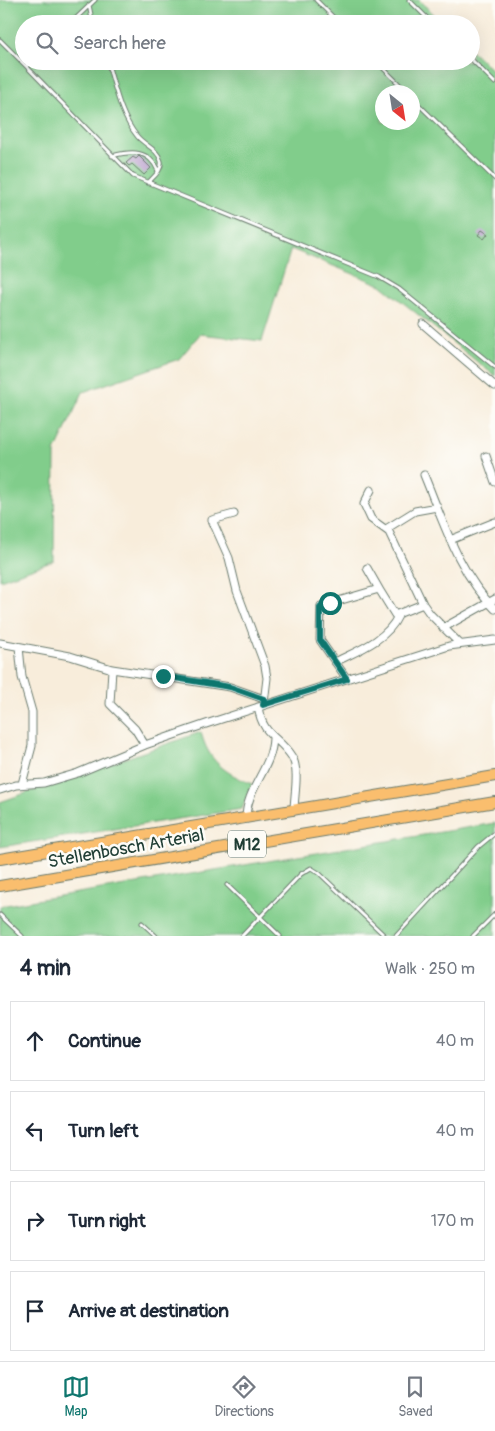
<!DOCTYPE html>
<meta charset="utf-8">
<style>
body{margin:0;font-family:Pangolin,sans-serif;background:#f2f2f3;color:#1f2937}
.compass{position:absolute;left:375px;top:85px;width:45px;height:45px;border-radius:50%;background:#fff;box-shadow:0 5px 20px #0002;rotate:150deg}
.stop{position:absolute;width:15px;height:15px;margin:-11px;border:4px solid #0f766e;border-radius:50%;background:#fff}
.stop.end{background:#0f766e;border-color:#fff;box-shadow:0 1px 5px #0008}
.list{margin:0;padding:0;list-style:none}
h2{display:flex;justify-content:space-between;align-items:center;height:65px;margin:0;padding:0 20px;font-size:21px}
h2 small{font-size:16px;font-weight:400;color:#747a83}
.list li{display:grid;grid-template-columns:32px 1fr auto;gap:15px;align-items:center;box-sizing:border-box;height:80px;margin:0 10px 10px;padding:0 10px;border:1px solid #e0e1e3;border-radius:0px}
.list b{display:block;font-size:19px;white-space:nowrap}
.list em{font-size:16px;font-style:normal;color:#747a83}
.icon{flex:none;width:28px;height:28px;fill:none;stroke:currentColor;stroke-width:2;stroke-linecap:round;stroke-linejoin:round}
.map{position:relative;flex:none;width:495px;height:936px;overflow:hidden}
.search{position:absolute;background:#fff;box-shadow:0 5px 20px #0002;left:15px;right:15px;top:15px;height:55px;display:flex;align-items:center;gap:12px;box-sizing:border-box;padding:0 18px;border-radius:28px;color:#747a83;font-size:19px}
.sheet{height:425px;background:#fff}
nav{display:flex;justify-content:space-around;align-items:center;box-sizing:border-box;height:70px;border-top:1px solid #e0e1e3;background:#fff;font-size:14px;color:#747a83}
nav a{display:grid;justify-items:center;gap:2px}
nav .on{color:#0f766e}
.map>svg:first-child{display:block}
.green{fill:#81cd8b;stroke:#508560;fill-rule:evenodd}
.building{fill:#baa1cd}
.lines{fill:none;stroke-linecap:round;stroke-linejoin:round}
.lane-casing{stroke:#6b7b6e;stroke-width:5}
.street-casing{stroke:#6b7b6e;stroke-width:9}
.primary-casing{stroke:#6b7b6e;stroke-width:12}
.lane{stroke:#fff;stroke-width:3}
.street{stroke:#fff;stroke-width:7}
.primary{stroke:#fabe6e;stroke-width:10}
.route{stroke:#0f766e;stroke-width:6}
.labels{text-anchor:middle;stroke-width:5;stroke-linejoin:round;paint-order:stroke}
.shield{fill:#fdfcf7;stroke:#62766e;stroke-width:1}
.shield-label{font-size:16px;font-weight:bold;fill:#1f3d34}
.street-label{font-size:18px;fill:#1f3d34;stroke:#fdfcf7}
</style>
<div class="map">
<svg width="495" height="936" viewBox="0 0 495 936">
<rect width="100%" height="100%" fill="#fdfcf7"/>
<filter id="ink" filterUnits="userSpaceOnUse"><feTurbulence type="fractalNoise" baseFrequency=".02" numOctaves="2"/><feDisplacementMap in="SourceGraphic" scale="10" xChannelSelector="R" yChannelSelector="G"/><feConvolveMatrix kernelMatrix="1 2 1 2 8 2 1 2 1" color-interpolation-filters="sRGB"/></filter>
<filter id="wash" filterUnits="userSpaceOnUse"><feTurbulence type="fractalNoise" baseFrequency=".0096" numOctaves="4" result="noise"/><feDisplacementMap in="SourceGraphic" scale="20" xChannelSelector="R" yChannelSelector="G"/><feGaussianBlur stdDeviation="1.12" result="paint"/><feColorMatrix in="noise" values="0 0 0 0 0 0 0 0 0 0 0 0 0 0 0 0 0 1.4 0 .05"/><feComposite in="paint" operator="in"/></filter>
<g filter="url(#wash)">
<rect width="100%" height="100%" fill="#f8eddb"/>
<!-- green -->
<path class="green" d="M0,0H419L444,24H24V61H471V50L495,73V376L381,285L291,249L262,341L200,334L179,359L83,392L55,452L54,561L0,580ZM382,92H412V122H382Z
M201,732C208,761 225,773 252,784L242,809L0,847V802Z
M495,823V936H0V906Z"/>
<g id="blocks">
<!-- building -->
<path class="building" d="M139,156L151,168L144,175L132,164L129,166L126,163L133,157L136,159Z
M482,230L488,234L484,239L478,235Z"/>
</g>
</g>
<g filter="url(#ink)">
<use href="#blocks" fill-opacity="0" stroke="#6b7b6e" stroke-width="1"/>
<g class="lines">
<!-- lane casing -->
<g class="lane-casing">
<path id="lane" d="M316,0L340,24
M409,0L433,24
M89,5L93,24
M70,24L95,0
M0,40L26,66
M471,59L495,83
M31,61L26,66L133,176L379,277L399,289L495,367
M107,61C115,86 120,115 137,136C144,145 158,149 161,161C163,170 153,177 148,183
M376,61L407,92
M412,98L495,179
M112,156C131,151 149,149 158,171
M227,885L280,936
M0,915L22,936
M142,923L156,936
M242,936L301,874L311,868L319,873L385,936
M396,936L478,847L495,833
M473,936L495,914"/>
</g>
<!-- street casing -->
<g class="street-casing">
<path id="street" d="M423,324L495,386
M486,456L495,482
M424,475C443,521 459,574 495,609
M371,490L364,504L371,519L389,532L423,604L430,614L459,643
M234,514L212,520L229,558L237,591L265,666L267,678L264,703
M386,529L415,511L437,507
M450,540L495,522
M367,568L379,589
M443,628L495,599
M0,643L70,656L112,669L230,687L264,699
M19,647L22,677L32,712V746L22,784
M335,662C357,651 387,640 398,616
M112,669L110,704L135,729L145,745
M347,679L320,640L321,606L379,589L395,615L423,604
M258,707C263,737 279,736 292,757C300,771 294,795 294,811
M0,790L16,785L44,783L78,773L145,745L209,723L449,646L495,640
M246,819C246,788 272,769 273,738"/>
</g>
<!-- primary casing -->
<g class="primary-casing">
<path id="primary" d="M0,859L495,776
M0,886L495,802"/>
</g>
<!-- lane -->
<use href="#lane" class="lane"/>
<!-- street -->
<use href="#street" class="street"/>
<!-- primary -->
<use href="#primary" class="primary"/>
</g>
</g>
<g class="lines" filter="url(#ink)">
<!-- route -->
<path class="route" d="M163,676L230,687L264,699L263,705L347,679L320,640V608L323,604L330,603"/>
</g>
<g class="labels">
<!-- shield labels -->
<rect class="shield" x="228" y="830.5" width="38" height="27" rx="4"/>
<g class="shield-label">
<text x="247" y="850">M12</text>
</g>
<!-- street labels -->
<g class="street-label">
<text transform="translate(126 848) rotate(-10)" y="6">Stellenbosch Arterial</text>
</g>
</g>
</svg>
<svg class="compass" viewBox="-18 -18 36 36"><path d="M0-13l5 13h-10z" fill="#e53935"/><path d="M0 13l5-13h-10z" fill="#747a83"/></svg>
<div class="stop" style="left:330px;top:603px"></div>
<div class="stop end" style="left:163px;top:676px"></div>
<div class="search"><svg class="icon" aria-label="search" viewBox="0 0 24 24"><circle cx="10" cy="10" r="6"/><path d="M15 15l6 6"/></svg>Search here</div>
</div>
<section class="sheet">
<h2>4 min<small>Walk · 250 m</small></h2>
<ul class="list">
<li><svg class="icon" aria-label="ahead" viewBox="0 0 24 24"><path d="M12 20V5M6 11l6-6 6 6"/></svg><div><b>Continue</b></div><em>40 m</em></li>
<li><svg class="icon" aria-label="left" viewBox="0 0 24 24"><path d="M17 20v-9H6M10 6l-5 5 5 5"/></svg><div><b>Turn left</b></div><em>40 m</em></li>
<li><svg class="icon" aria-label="right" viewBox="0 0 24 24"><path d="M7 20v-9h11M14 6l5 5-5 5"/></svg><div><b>Turn right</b></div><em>170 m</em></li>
<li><svg class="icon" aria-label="arrive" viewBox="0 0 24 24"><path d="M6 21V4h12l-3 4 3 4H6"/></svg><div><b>Arrive at destination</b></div></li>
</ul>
</section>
<nav>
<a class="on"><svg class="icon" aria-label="map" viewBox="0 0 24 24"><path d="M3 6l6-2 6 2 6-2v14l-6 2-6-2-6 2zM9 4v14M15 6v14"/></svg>Map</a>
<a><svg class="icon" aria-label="directions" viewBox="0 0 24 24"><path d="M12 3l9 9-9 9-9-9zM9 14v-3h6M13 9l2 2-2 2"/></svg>Directions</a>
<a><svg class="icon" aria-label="saved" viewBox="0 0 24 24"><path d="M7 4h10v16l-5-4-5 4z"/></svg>Saved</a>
</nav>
